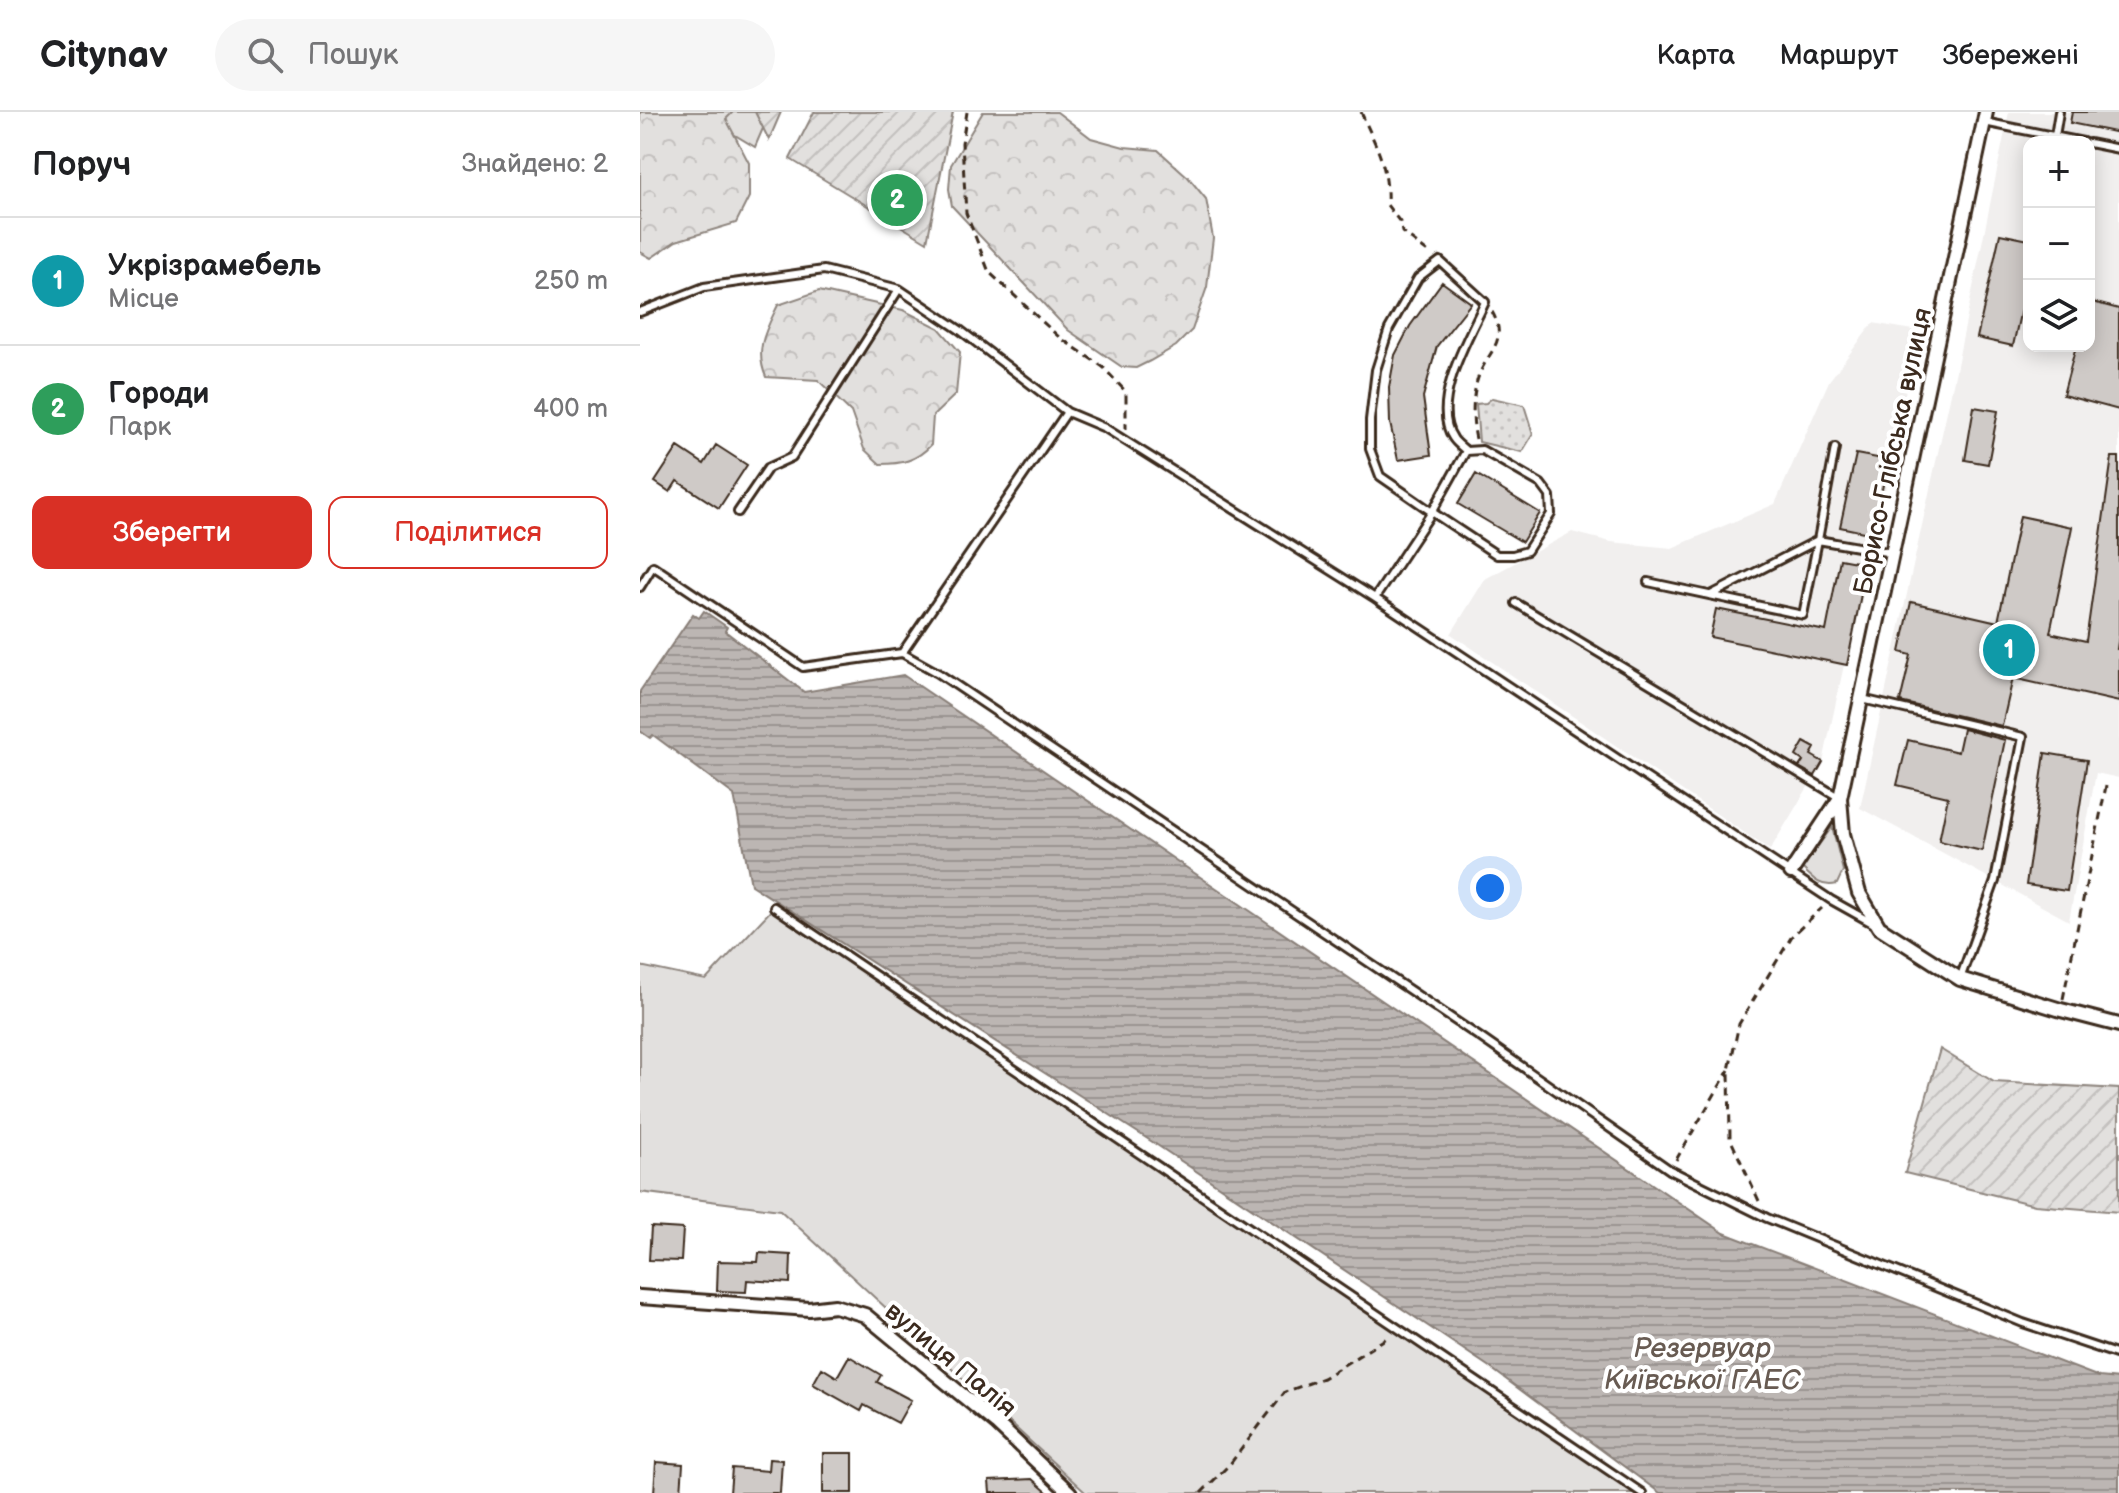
<!DOCTYPE html>
<html lang="uk">
<meta charset="utf-8">
<style>
body{margin:0;font-family:"Balsamiq Sans",sans-serif;background:#f6f6f6;color:#202124}
.controls{position:absolute;right:24px;top:24px;display:grid;overflow:hidden;border-radius:16px;box-shadow:0 4px 20px #0003}
.controls button{width:72px;height:72px;display:grid;place-items:center;padding:0;border:0;border-bottom:2px solid #e0e0e0;background:#fff;color:#202124;font:40px sans-serif}
.you{position:absolute;left:850px;top:776px;width:28px;height:28px;margin:-20px;border:6px solid #fff;border-radius:50%;background:#1a73e8;box-shadow:0 0 0 12px #1a73e833}
.badge{display:grid;place-items:center;width:52px;height:52px;border-radius:50%;background:#d93025;color:#fff;font-size:26px;font-weight:700}
.pin{position:absolute;translate:-50% -50%;border:4px solid #fff;box-shadow:0 2px 8px #0006}
.list{margin:0;padding:0;list-style:none}
h2{display:flex;justify-content:space-between;align-items:center;height:104px;margin:0;padding:0 32px;font-size:34px}
h2 small{font-size:26px;font-weight:400;color:#757577}
.list li{display:grid;grid-template-columns:52px 1fr auto;gap:24px;align-items:center;box-sizing:border-box;height:128px;padding:0 32px;border-top:2px solid #e0e0e0}
.list b{display:block;font-size:30px;white-space:nowrap}
.list p{margin:0;font-size:26px;white-space:nowrap;color:#757577}
.list em{font-size:26px;font-style:normal;color:#757577}
.actions{display:flex;gap:16px;padding:24px 32px}
.actions a{flex:1;padding:18px 0;border:2px solid #d93025;border-radius:16px;text-align:center;font-size:28px;color:#d93025}
.actions .main{background:#d93025;color:#fff}
.icon{flex:none;width:44px;height:44px;fill:none;stroke:currentColor;stroke-width:2;stroke-linecap:round;stroke-linejoin:round}
.map{position:relative;flex:none;width:1479px;height:1381px;overflow:hidden}
header{display:flex;align-items:center;gap:48px;box-sizing:border-box;height:112px;padding:0 40px;background:#fff;border-bottom:2px solid #e0e0e0}
header strong{font-size:38px}
nav{display:flex;gap:44px;margin-inline-start:auto;font-size:28px}
.search{width:560px;height:72px;background:#f6f6f6;display:flex;align-items:center;gap:20px;box-sizing:border-box;padding:0 28px;border-radius:44px;color:#757577;font-size:30px}
main{display:flex}
aside{flex:1;background:#fff}
.map>svg:first-child{display:block}
.built{fill:#f1efee;fill-rule:evenodd}
.grass{fill:#e2e0de;stroke:#8e857e;stroke-width:2}
.forest{fill:url(#forest-crowns);stroke:#8e857e;stroke-width:2}
.park{fill:url(#park-dots);stroke:#8e857e;stroke-width:2}
.garden{fill:url(#garden-furrows);stroke:#8e857e;stroke-width:2}
.water{fill:url(#water-rules);stroke:#887e77;stroke-width:2}
.building{fill:#cfcac7;stroke:#3b2a1e;stroke-width:2}
.lines{fill:none;stroke-linecap:round;stroke-linejoin:round}
.lane-casing{stroke:#3b2a1e;stroke-width:12}
.street-casing{stroke:#3b2a1e;stroke-width:18}
.path{stroke:#3b2a1e;stroke-width:3;stroke-dasharray:8 6;stroke-linecap:butt}
.lane{stroke:#fff;stroke-width:6}
.street{stroke:#fff;stroke-width:12}
.labels{text-anchor:middle;stroke-width:8;stroke-linejoin:round;paint-order:stroke}
.street-label{font-size:26px;fill:#3b2a1e;stroke:#fff}
.water-label{font-size:28px;font-style:italic;fill:#685b52;stroke:#fff}
</style>
<header>
<strong>Citynav</strong>
<div class="search"><svg class="icon" aria-label="search" viewBox="0 0 24 24"><circle cx="10" cy="10" r="6"/><path d="M15 15l6 6"/></svg>Пошук</div>
<nav><a>Карта</a><a>Маршрут</a><a>Збережені</a></nav>
</header>
<main>
<aside>
<h2>Поруч<small>Знайдено: 2</small></h2>
<ul class="list">
<li><span class="badge" style="background:#0f9aa8">1</span><div><b>Укрізрамебель</b><p>Місце</p></div><em>250 m</em></li>
<li><span class="badge" style="background:#2e9e5b">2</span><div><b>Городи</b><p>Парк</p></div><em>400 m</em></li>
</ul>
<div class="actions"><a class="main">Зберегти</a><a>Поділитися</a></div>
</aside>
<div class="map">
<svg width="1479" height="1381" viewBox="0 0 1479 1381">
<defs>
<pattern id="forest-crowns" width="20" height="18" patternUnits="userSpaceOnUse" patternTransform="scale(2)"><rect width="20" height="18" fill="#e2e0de"/><path d="M2 6a3 3 0 1 1 6 0M12 15a3 3 0 1 1 6 0" fill="none" stroke="#c3c0be"/></pattern>
<pattern id="park-dots" width="8" height="8" patternUnits="userSpaceOnUse" patternTransform="scale(2)"><rect width="8" height="8" fill="#e2e0de"/><path d="M2 2h.1M6 6h.1" fill="none" stroke="#c3c0be" stroke-width="1.8" stroke-linecap="round"/></pattern>
<pattern id="garden-furrows" width="10" height="10" patternUnits="userSpaceOnUse" patternTransform="scale(2)"><rect width="10" height="10" fill="#e2e0de"/><path d="M-1 1l2-2M0 10L10 0M9 11l2-2" fill="none" stroke="#c3c0be"/></pattern>
<pattern id="water-rules" width="6" height="5" patternUnits="userSpaceOnUse" patternTransform="scale(2)"><rect width="6" height="5" fill="#bcb6b3"/><path d="M0 2.5h6" fill="none" stroke="#9a9491"/></pattern>
</defs>
<rect width="100%" height="100%" fill="#fff"/>
<filter id="ink" filterUnits="userSpaceOnUse"><feTurbulence type="fractalNoise" baseFrequency=".0125" numOctaves="2"/><feDisplacementMap in="SourceGraphic" scale="16" xChannelSelector="R" yChannelSelector="G"/><feConvolveMatrix kernelMatrix="1 2 1 2 8 2 1 2 1" color-interpolation-filters="sRGB"/></filter>
<g filter="url(#ink)">
<!-- built -->
<path class="built" d="M1369,0H1479V666L1456,661L1429,809L1220,696L1315,263ZM1389,30H1449V234H1389Z
M1233,211L1278,219L1233,438L1207,553H1204L1183,650L1130,738L811,522L845,467L932,420L971,430L1032,436L1135,392L1189,269Z"/>
<!-- grass -->
<path class="grass" d="M57,0H130L115,35Z
M1192,715L1203,759L1197,772C1181,776 1173,767 1162,756Z
M134,795L1002,1381H446L140,1098L0,1080V854L66,868Z"/>
<!-- forest -->
<path class="forest" d="M0,0H93L86,7L109,51V85L96,111L36,129L11,146L0,140Z
M343,0H417L451,26L484,35L518,38L548,65L566,87L573,126L567,175L552,218L536,234L510,249L496,256L482,255L428,218L312,94L309,77L311,53Z
M179,179L263,198L299,216L320,240L316,282L293,304L291,333C276,349 262,352 240,352L224,337L211,300L178,268L126,265C114,237 126,218 138,193Z"/>
<!-- park -->
<path class="park" d="M852,286L884,293L893,322L882,340L839,330L836,292L846,291Z"/>
<!-- garden -->
<path class="garden" d="M115,0H141L129,28Z
M174,0H313L287,130L150,47Z
M1300,937L1354,970L1479,977V1100L1395,1093L1265,1061Z"/>
<!-- water -->
<path class="water" d="M64,499L87,515L85,519L164,580L263,563L1084,1121L1459,1265L1479,1267V1381H1020L848,1254L514,1031L111,773L94,683L13,623L10,626L0,619V579L53,502L59,506Z"/>
<!-- building -->
<path class="building" d="M1432,0H1479V21L1430,11Z
M1360,122L1389,128V161L1373,234L1337,226Z
M802,170L831,191L797,234L783,285L791,343L758,348L750,311L749,275L755,243L770,214Z
M1449,189L1479,197V298L1423,283L1436,234H1449Z
M1334,295L1358,299L1348,352L1325,348Z
M76,333L107,353L79,396L37,369L30,380L15,370L38,335L64,352Z
M1216,342L1248,348L1233,422L1200,415Z
M1472,345H1479V523L1477,537H1479V590L1373,566L1362,614L1260,590L1271,543L1260,540L1271,490L1358,510L1380,404L1432,415L1410,521L1446,529Z
M836,362L900,401L882,430L818,392Z
M1200,447L1227,452L1207,553L1070,525L1076,497L1186,519Z
M1323,617L1365,628L1342,739L1299,729L1308,685L1257,673L1268,628L1318,640Z
M1164,630L1175,636L1171,643L1183,650L1175,664L1159,655L1163,649L1156,644Z
M1405,641L1447,648L1427,779L1386,773Z
M11,1115L43,1117L41,1149L9,1148Z
M119,1141L151,1143L150,1171L107,1168L106,1180L77,1179L78,1149L118,1150Z
M209,1244L241,1263L237,1270L271,1288L258,1311L224,1293L221,1299L173,1272L182,1256L197,1265Z
M183,1341H213V1381H183Z
M129,1347L142,1348L140,1381H90L92,1356L128,1359Z
M16,1350L43,1352L41,1381H14Z
M392,1367L408,1381H350L349,1369Z"/>
<g class="lines">
<!-- lane casing -->
<g class="lane-casing">
<path id="lane" d="M1344,10L1443,30
M1415,24L1419,0
M1449,31L1479,37
M0,200L64,175L184,158L259,177L320,218L427,300L465,316L735,486L1191,788L1234,812
M98,400L128,356L152,345L259,177
M1008,470L1163,503L1178,428L1252,441
M0,475L13,454L163,555L262,541L427,300
M1071,483L1178,428L1195,336
M735,486L792,400L740,364L730,337V308L736,258L749,217L778,166L800,149L845,190C830,223 789,291 813,326C816,331 822,335 826,339L792,400L857,443H873L887,439L911,402L910,384L901,372L842,338L826,339
M876,491L1200,686
M262,541L298,561L841,926L1030,1058L1127,1106L1383,1211L1479,1243
M1222,587L1383,625L1355,769L1320,867
M134,795L1002,1381"/>
</g>
<!-- street casing -->
<g class="street-casing">
<path id="street" d="M1346,0L1200,686L1203,722L1219,781L1239,815L1320,867L1421,898L1479,913
M1151,760L1200,686
M0,1185L169,1197L195,1194L225,1203L356,1311L430,1381"/>
</g>
<!-- path -->
<path class="path" d="M327,0L322,31L326,101L349,160L419,225L463,255L486,280V317
M721,0C736,34 749,55 747,93L760,110L762,120L790,142
M836,327C832,310 832,286 837,269C845,240 871,231 851,198
M1423,887L1466,674
M1036,1048L1089,958
M1119,1089L1090,1026L1089,958L1099,912L1152,824L1182,796
M561,1381L590,1352L645,1280L683,1266L750,1224"/>
<!-- lane -->
<use href="#lane" class="lane"/>
<!-- street -->
<use href="#street" class="street"/>
</g>
</g>
<g class="labels">
<!-- street labels -->
<g class="street-label">
<text transform="translate(1252 339) rotate(-78)" y="9">Борисо-Глібська вулиця</text>
<text transform="translate(311 1247) rotate(40)" y="9">вулиця Палія</text>
</g>
<!-- water labels -->
<g class="water-label">
<text x="1062" y="1245">Резервуар<tspan x="1062" dy="32">Київської ГАЕС</tspan></text>
</g>
</g>
</svg>
<div class="controls">
<button>+</button>
<button>−</button>
<button><svg class="icon" aria-label="layers" viewBox="0 0 24 24"><path d="M12 4l9 5-9 5-9-5zM3 14l9 5 9-5"/></svg></button>
</div>
<div class="you"></div>
<div class="pin badge" style="left:1369px;top:538px;background:#0f9aa8">1</div>
<div class="pin badge" style="left:257px;top:88px;background:#2e9e5b">2</div>
</div>
</main>
